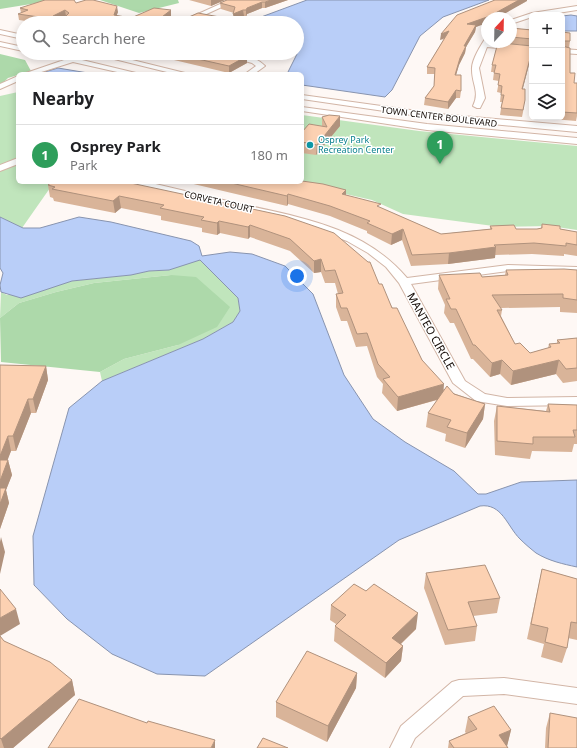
<!DOCTYPE html>
<meta charset="utf-8">
<style>
body{margin:0;font-family:"Noto Sans",sans-serif;background:#f2f2f2;color:#202124}
.controls{position:absolute;right:12px;top:12px;display:grid;overflow:hidden;border-radius:6px;box-shadow:0 2px 10px #0003}
.controls button{width:36px;height:36px;display:grid;place-items:center;padding:0;border:0;border-bottom:1px solid #e0e0e0;background:#fff;color:#202124;font:20px sans-serif}
.compass{position:absolute;left:481px;top:12px;width:36px;height:36px;border-radius:50%;background:#fff;box-shadow:0 2px 10px #0003;rotate:22deg}
.you{position:absolute;left:297px;top:276px;width:14px;height:14px;margin:-10px;border:3px solid #fff;border-radius:50%;background:#1a73e8;box-shadow:0 0 0 6px #1a73e833}
.badge{display:grid;place-items:center;width:26px;height:26px;border-radius:50%;background:#111827;color:#fff;font-size:13px;font-weight:700}
.pin{position:absolute;translate:-50% -33px;filter:drop-shadow(0 1px 2px #0008)}
.pin::after{content:'';position:absolute;top:21px;width:14px;height:12px;background:inherit;clip-path:polygon(0 0,100% 0,50% 100%)}
.list{margin:0;padding:0;list-style:none}
h2{display:flex;justify-content:space-between;align-items:center;height:52px;margin:0;padding:0 16px;font-size:17px}
h2 small{font-size:13px;font-weight:400;color:#757577}
.list li{display:grid;grid-template-columns:26px 1fr auto;gap:12px;align-items:center;box-sizing:border-box;height:60px;padding:0 16px;border-top:1px solid #e0e0e0}
.list b{display:block;font-size:15px;white-space:nowrap}
.list p{margin:0;font-size:13px;white-space:nowrap;color:#757577}
.list em{font-size:13px;font-style:normal;color:#757577}
.icon{flex:none;width:22px;height:22px;fill:none;stroke:currentColor;stroke-width:2;stroke-linecap:round;stroke-linejoin:round}
.map{position:relative;flex:none;width:577px;height:748px;overflow:hidden}
.search{position:absolute;background:#fff;box-shadow:0 2px 10px #0003;left:16px;top:16px;width:288px;height:44px;display:flex;align-items:center;gap:10px;box-sizing:border-box;padding:0 14px;border-radius:22px;color:#757577;font-size:15px}
.panel{position:absolute;background:#fff;box-shadow:0 2px 10px #0003;left:16px;top:72px;width:288px;height:112px;border-radius:6px}
.map>svg:first-child{display:block}
.green{fill:#c0e5bc}
.forest{fill:#add9aa}
.water{fill:#b9cef8;stroke:#8894af}
.lines{fill:none;stroke-linecap:round;stroke-linejoin:round}
.minor-casing{stroke:#d2b5a6;stroke-width:2}
.minor{fill:#fff;fill-rule:evenodd}
.wall{fill:#d9b499}
.shaded-wall{fill:#b0927d}
.building{fill:#fcd1b2;stroke:#b0927d;fill-rule:evenodd}
.culture-dot{fill:#0f9aa8;stroke:#fff;stroke-width:1.5}
.labels{text-anchor:middle;stroke-width:3;stroke-linejoin:round;paint-order:stroke}
.far-street-label{font-size:9px;fill:#140b06;stroke:#fff}
.far-culture-label{font-size:9px;fill:#0d838f;stroke:#fff;text-anchor:start}
.street-label{font-size:11px;fill:#140b06;stroke:#fff}
</style>
<div class="map">
<svg width="577" height="748" viewBox="0 0 577 748">
<rect width="100%" height="100%" fill="#fef8f5"/>
<!-- green -->
<path class="green" d="M18,92V182H57L50,188L22,228L0,217V96Z
M302,115L419,131L577,146V230L550,226L501,227L403,214L372,200L292,182H302Z
M193,260H200L238,298L240,311L233,322L203,339L102,381L100,372L124,359L178,345L171,275L94,283L56,292L19,303L0,318L1,292L7,295L72,281L130,275L149,271L169,270Z"/>
<!-- forest -->
<path class="forest" d="M0,0H56L0,9Z
M100,0H178L179,3L139,13Z
M0,54L25,60L31,71L8,78L0,86Z
M171,275L196,277L230,307L217,327L178,345L124,359L100,372L1,362L0,318L19,303L56,292L94,283Z"/>
<!-- water -->
<path class="water" d="M307,0H489L443,17L420,36L392,90L385,97L302,85V74H287L297,54V23H245Z
M571,15L577,16V31H562V16Z
M58,68L94,74H38Z
M0,217L23,228H40L79,217L111,222L191,241L199,246L202,256L230,252L252,254L285,266L313,294L344,375L373,419L405,442L454,471L478,494H486L521,482L577,480V567C563,564 549,561 536,553C531,549 525,544 520,539C507,526 502,503 480,506L399,540L205,676L157,674L112,654L67,619L34,585L33,536L69,408L102,381L203,339L233,322L240,311L238,298L200,260L169,270L149,271L131,275L72,281L21,298L1,292L0,285L3,273L0,268Z"/>
<g class="lines">
<!-- minor casing -->
<g class="minor-casing">
<path id="minor" d="M229,0H237L187,23H178Z
M577,6V10L545,15H532V17L511,24V20L532,13Z
M0,30L23,35V39L0,34Z
M487,38V42L489,43L532,47V51L487,47L479,68L485,98L480,108H477L473,106C480,92 472,84 472,70C471,61 481,45 485,39Z
M0,42L23,47V51L0,46Z
M562,49L577,50V54L562,53Z
M39,53H53L140,74H126L73,62L35,74H23L64,60Z
M90,53H104L189,74H175Z
M216,53C232,53 254,54 265,66L254,74H245L256,66L252,63Z
M18,76V81L0,89V84Z
M302,95L439,114L577,126V132L439,119L302,99Z
M302,107L427,124L577,138V144L427,130L302,111Z
M18,158V164L0,171V165Z
M130,182H147C177,189 206,196 236,203C298,217 363,226 407,278L508,265L577,267V273L508,271L411,284L465,381L485,394L507,398L577,397V405L507,406L476,401L453,383L399,283L386,267L368,253L347,241L301,224L135,185Z
M504,678L577,688V704L504,694L463,696L415,738L410,748H390L401,726L452,682L459,680Z"/>
</g>
<!-- minor -->
<use href="#minor" class="minor"/>
</g>
<!-- wall -->
<path class="wall" d="M189,0H225L211,6Z
M227,0H288L265,8H262L247,14L246,17L244,16L234,20V13L221,9L220,3Z
M527,1L476,27L475,32L466,47L465,53L459,65L456,75L461,91L460,98H456L448,109L424,105L425,98L434,86L435,74H427V67L444,39L440,40Z
M76,3L118,12L116,16L131,18L171,10V17L163,23H39L19,20L18,14L21,13L20,8Z
M189,17L225,23H189Z
M511,28L532,30V46L503,43V42H511Z
M562,32L570,41L569,48L570,73L574,83H577V116L576,121L553,119V117H562Z
M497,46L523,89L524,107L522,117L500,115L502,102H500L501,93L497,92L499,81L493,80L494,72H491L492,65Z
M157,53H234L247,56V63L229,73L157,56Z
M238,53H266L257,58Z
M322,117L340,126L316,155L302,153V132L322,127Z
M185,182H302L346,190V195L381,208L441,234L490,229V226L516,229H537L541,228L542,224L560,229L577,232V256L564,254V256L532,254L495,255V258L448,264L411,266L402,240L391,245L367,233V231L330,216L288,204L287,206Z
M48,185L285,216L379,284L422,360L444,390L485,404L483,419L465,448L445,441L446,434L426,427L428,413L437,400L397,411L382,393L383,384L377,377L367,346L356,347L347,321H341L336,307V294H338L335,283H325L321,272L314,273L290,251L250,237L248,239L220,233L217,235L202,232V228L161,220V216L121,208L115,213L54,201L53,198L50,197Z
M506,270H577V313L560,312V307L501,308L502,310L501,316L515,344L530,353L548,348L549,344L557,343V340L577,338V381L563,383L556,374L511,385L500,374L490,377L473,359H471L454,323H450L444,313L445,305L438,289L439,275L482,277L505,275Z
M0,365L46,366L48,380L36,413H31L16,451H11L7,460H8L12,475L6,490L9,503L0,529Z
M548,404L577,405V444H574L572,452L532,451L530,459L495,455L494,421L497,406L546,411Z
M542,569L577,579V640L568,638L567,648L562,663L541,657L544,644L527,639Z
M426,573L500,598L497,613L473,616L477,626L475,641L445,645L424,588Z
M366,591L416,629L401,644L403,646L401,661L385,678L334,641L335,626L336,624L330,620L331,605Z
M0,636L4,641L72,680L75,695L13,748H0Z
M357,673L356,688L327,742L276,717V702Z
M550,713L577,748H545L546,728Z
M468,717L511,730L507,746L508,748H448L449,741L466,733L465,732Z"/>
<!-- shaded-wall -->
<path class="shaded-wall" d="M211,0H225L211,6Z
M271,0H288L265,8V2Z
M519,0H527V1L497,18H487V23L476,27L475,32L466,47L465,53L459,65L454,82L455,75L467,24Z
M262,2V8L247,14L246,17V10L247,8Z
M117,6L118,12L114,22V15Z
M65,10L66,16L59,20L53,19V16Z
M171,10V17L163,23H154Z
M243,10L244,16L234,20L233,14Z
M225,18V23H214Z
M449,31L448,37L440,40L441,34Z
M532,51V53L521,96L522,89Z
M256,53H266L257,58Z
M247,56V63L229,73V66Z
M456,90V98L448,109V102Z
M340,116V126L316,155L317,145Z
M346,190V201L342,194Z
M288,194V204L287,206V196Z
M119,196L121,208L115,213L113,201Z
M219,221L220,233L217,235V223Z
M250,225V237L248,239V227Z
M403,229L402,240L391,245L392,234Z
M496,247L495,258L448,264L449,253Z
M321,259V272L314,273V261Z
M502,360L500,374L490,377L492,363Z
M559,360L556,374L511,385L513,371Z
M46,366L48,380L36,413L33,399Z
M444,384L443,398L397,411L398,397Z
M28,399L31,413L16,451L13,436Z
M485,404L483,419L465,448L467,433Z
M8,436L11,451L2,475L0,468V456Z
M8,460L12,475L6,490L9,503L0,529V481Z
M1,537L5,552L0,574V542Z
M16,609L20,624L0,636V618Z
M418,613L416,629L391,653L392,638Z
M403,646L401,661L385,678L386,663Z
M357,673L356,688L327,742L328,726Z
M72,680L75,695L13,748H4L1,739Z
M511,730L507,746L501,748L499,735Z
M215,740V748H211Z"/>
<!-- building -->
<path class="building" d="M45,0H74L76,3L86,0H93L117,6L114,15L131,18L154,8L171,10L154,23H98L88,21L85,23H81L18,14L28,10L20,8ZM65,10L69,13L65,17L54,18L53,16Z
M227,0H271L265,2H262L247,8L246,10H243L233,14L235,7L220,3Z
M495,0H519L490,16L467,24L476,25L464,46H466L460,58L455,75H461V91L456,90L448,102L425,98L434,86L435,68L427,67L449,31L441,34L457,15Z
M198,13L225,18L214,23H192L189,17Z
M511,28L532,30V39L511,37Z
M562,32L570,33V41H562V42Z
M502,43L532,46V51L522,89H525V100L523,110L501,108L504,95H501L502,86L498,85L500,74L494,73L496,65H492L497,46L501,47Z
M562,46L570,48V73H575L574,83H577V113L562,112Z
M171,53H234L247,56L229,66Z
M329,115L340,116L317,145L302,142V132L309,124L327,127L322,117Z
M302,181L323,184L346,190L342,194L381,204L377,206L441,234L492,229L490,226L514,225L516,229H537L542,228V224L560,226V229L577,232V245L566,243V246L534,243L494,245L496,247L449,253L412,255L403,229L392,234L367,223L370,221L330,206L288,194L287,196L227,182H302Z
M52,182H126L285,216L334,233L368,262H370L379,284H382L392,308H397L422,360L444,384L398,397L383,379L390,377L378,364L367,333L357,334L347,308H341L336,294L343,293L335,270L325,271L321,259L314,261L290,239L250,225L248,227L219,221L217,223L201,220L204,217L160,208L164,205L119,196L113,201L52,189L55,187L48,185Z
M564,269L577,270V300L563,298V294L492,295L502,310H497L515,344L520,343L530,353L551,347L549,344L560,343L557,340L577,338V368L566,369L559,360L513,371L502,360L492,363L475,345H473L456,309H451L446,299H450L439,275L480,273L482,277L508,275L506,270Z
M0,365L46,366L33,399H28L13,436H8L0,456Z
M447,386L454,394L485,404L467,433L447,427L451,420L428,413Z
M548,404L577,405V430H573L575,437H533V444L497,441V406L550,412Z
M0,460H8L0,481Z
M0,488H6L0,504Z
M485,565L500,598L468,602L477,626L448,630L426,573Z
M542,569L577,579V623L571,622L567,648L545,642L548,628L531,624Z
M354,584L366,591L374,584L418,613L392,638L403,646L386,663L335,626L346,615L331,605Z
M0,589L16,609L0,618Z
M0,636L4,641L50,662L72,680L1,739L0,738Z
M307,651L357,673L328,726L276,702Z
M79,699L147,723L148,721L215,740L211,748H48Z
M494,706L511,730L499,735L508,748H454L449,741L477,729L468,717Z
M550,713L577,718V748H548Z
M263,738L288,748H257Z"/>
<!-- markers -->
<circle class="culture-dot" cx="310" cy="145" r="4"/>
<g class="labels">
<!-- far-street labels -->
<g class="far-street-label">
<text transform="translate(439 117) rotate(7)" y="3">TOWN CENTER BOULEVARD</text>
<text transform="translate(219 202) rotate(13)" y="3">CORVETA COURT</text>
</g>
<!-- far-culture labels -->
<g class="far-culture-label">
<text x="318" y="143">Osprey Park<tspan x="318" dy="10">Recreation Center</tspan></text>
</g>
<!-- street labels -->
<g class="street-label">
<text transform="translate(431 331) rotate(61)" y="4">MANTEO CIRCLE</text>
</g>
</g>
</svg>
<div class="controls">
<button>+</button>
<button>−</button>
<button><svg class="icon" aria-label="layers" viewBox="0 0 24 24"><path d="M12 4l9 5-9 5-9-5zM3 14l9 5 9-5"/></svg></button>
</div>
<svg class="compass" viewBox="-18 -18 36 36"><path d="M0-13l5 13h-10z" fill="#e53935"/><path d="M0 13l5-13h-10z" fill="#757577"/></svg>
<div class="you"></div>
<div class="pin badge" style="left:440px;top:164px;background:#2e9e5b">1</div>
<div class="search"><svg class="icon" aria-label="search" viewBox="0 0 24 24"><circle cx="10" cy="10" r="6"/><path d="M15 15l6 6"/></svg>Search here</div>
<section class="panel">
<h2>Nearby<small></small></h2>
<ul class="list">
<li><span class="badge" style="background:#2e9e5b">1</span><div><b>Osprey Park</b><p>Park</p></div><em>180 m</em></li>
</ul>
</section>
</div>
